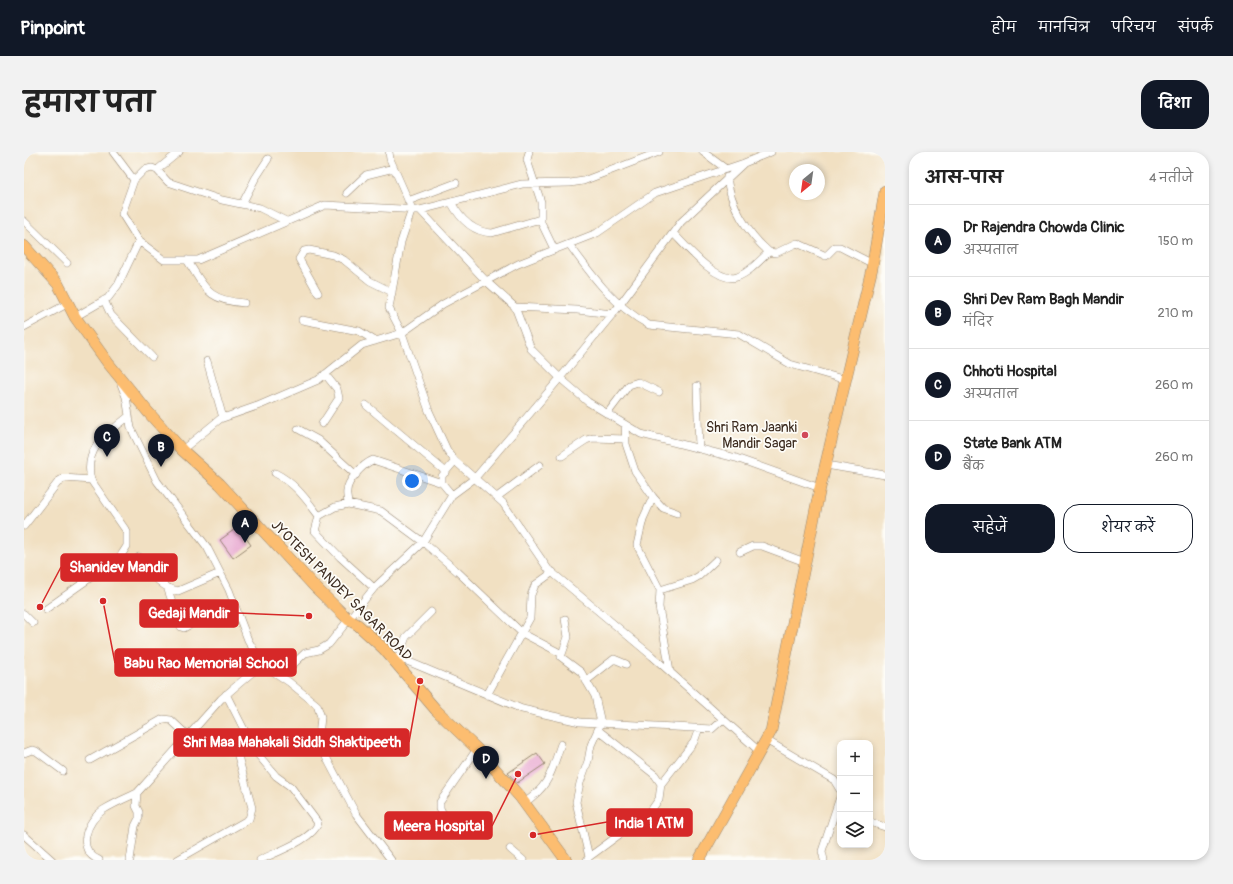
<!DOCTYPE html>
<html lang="hi">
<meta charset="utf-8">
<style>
body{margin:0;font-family:Pangolin,"Playpen Sans Deva",sans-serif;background:#f2f2f2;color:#222}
.controls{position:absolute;right:12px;bottom:12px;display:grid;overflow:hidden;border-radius:8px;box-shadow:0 2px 6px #0003}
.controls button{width:36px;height:36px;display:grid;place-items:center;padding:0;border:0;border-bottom:1px solid #e0e0e0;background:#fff;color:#222;font:20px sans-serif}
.compass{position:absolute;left:765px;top:12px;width:36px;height:36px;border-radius:50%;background:#fff;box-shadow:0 2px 6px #0003;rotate:209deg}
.you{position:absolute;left:388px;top:329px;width:14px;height:14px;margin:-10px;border:3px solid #fff;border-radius:50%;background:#1a73e8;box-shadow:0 0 0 6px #1a73e833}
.badge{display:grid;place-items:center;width:26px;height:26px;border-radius:50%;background:#111827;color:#fff;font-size:13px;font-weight:700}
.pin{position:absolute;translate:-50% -33px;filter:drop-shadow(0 1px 2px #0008)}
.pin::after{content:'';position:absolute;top:21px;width:14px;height:12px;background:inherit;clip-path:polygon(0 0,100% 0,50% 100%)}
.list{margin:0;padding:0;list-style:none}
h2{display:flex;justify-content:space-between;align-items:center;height:52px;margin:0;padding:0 16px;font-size:17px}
h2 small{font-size:13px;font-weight:400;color:#767676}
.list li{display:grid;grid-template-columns:26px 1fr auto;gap:12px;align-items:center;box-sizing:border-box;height:72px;padding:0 16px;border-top:1px solid #e0e0e0}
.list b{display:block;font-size:15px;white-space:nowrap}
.list p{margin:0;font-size:13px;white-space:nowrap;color:#767676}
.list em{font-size:13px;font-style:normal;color:#767676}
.actions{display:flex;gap:8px;padding:12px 16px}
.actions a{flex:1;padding:9px 0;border:1px solid #111827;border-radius:16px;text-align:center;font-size:14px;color:#111827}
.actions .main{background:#111827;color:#fff}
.icon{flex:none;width:22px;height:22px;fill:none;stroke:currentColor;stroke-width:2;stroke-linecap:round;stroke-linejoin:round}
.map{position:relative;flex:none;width:861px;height:708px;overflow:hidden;border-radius:16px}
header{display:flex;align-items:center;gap:24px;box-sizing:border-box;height:56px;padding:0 20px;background:#111827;color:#fff}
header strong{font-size:19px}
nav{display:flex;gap:22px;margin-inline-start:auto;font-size:14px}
.intro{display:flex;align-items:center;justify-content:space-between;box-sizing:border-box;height:96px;padding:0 24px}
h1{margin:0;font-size:28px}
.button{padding:10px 18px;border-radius:16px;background:#111827;color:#fff;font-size:14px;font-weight:700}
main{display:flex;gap:24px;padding:0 24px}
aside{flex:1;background:#fff;border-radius:16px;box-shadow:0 2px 6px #0003}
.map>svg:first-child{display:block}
.building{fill:#e8a7d0}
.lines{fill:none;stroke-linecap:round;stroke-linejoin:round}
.street-casing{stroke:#968570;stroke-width:8}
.primary-casing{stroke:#968570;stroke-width:12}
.street{stroke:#fff;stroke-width:7}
.primary{stroke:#fcbd6f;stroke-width:11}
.poi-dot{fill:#d1495b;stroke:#fdfcf7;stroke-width:1.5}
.labels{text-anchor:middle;stroke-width:3.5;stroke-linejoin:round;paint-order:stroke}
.poi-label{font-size:14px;fill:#3b2a1e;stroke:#fdfcf7;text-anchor:end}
.street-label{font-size:14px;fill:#3b2a1e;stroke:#fdfcf7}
.leader{fill:none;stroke:#d62828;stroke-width:1.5}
.callout-dot{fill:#d62828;stroke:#fdfcf7;stroke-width:1.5}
.callout{fill:#d62828;stroke:#d62828;stroke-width:1.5}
.callout-label{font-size:15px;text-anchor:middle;font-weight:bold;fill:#fff}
</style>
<header>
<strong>Pinpoint</strong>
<nav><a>होम</a><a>मानचित्र</a><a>परिचय</a><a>संपर्क</a></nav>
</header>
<div class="intro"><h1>हमारा पता</h1><a class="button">दिशा</a></div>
<main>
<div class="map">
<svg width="861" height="708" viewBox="0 0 861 708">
<rect width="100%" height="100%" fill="#fdfcf7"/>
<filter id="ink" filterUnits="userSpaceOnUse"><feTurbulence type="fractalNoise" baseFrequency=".025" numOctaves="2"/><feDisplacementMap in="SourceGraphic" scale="8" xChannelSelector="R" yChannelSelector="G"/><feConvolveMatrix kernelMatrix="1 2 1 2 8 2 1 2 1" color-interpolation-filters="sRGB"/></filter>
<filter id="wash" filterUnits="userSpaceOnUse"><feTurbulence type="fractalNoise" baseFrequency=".012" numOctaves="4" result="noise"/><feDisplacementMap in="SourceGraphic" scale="16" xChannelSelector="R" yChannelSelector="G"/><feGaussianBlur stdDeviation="0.9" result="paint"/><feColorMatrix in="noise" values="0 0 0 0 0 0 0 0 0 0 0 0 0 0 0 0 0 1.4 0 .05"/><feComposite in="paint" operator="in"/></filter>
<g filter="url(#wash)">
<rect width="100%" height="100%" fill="#f1e0c2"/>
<g id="blocks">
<!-- building -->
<path class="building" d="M214,375L227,393L209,406L196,388Z
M513,601L521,612L493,631L484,621Z"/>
</g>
</g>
<g filter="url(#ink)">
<use href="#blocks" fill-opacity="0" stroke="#968570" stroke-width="1"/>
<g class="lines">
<!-- street casing -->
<g class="street-casing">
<path id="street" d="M89,0L110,28L120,18L128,16L133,18L144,30L198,48L236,56L262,69
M365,0L366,7L388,57L377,90L365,156L378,181L405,259L423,298L431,309L479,351L524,417L628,504L735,599
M505,0L503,8L517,50V70
M679,0L702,17
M133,18L155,0
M703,25C706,53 724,82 745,100L752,101L773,91L802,104L811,95H816L849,112
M110,28L98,62L115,89
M323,41L342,23L370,16
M384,49L432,31
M427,50C436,67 448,80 468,81L513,68L517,70L530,97
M218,52L231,27L244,7
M396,58L498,32L546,31L559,29L635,0
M0,69L43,111
M649,81C662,94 693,132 713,125C725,121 736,108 745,100
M545,92C568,124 590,154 625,173L715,182L766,212L822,228
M163,108C182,137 183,148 220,151
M294,141L275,107L280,99L285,98L309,103L320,108L346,129L368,140
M80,148L87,163L128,205
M491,155L553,158L589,162
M51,165L84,146L94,133L115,89L140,108H174L301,53L396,58L462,129L491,155L507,197L536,226L564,250L617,282L712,306L796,336
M278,168L335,179L351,189
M0,175L43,152
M183,209L199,266
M97,232L102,245L107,276L133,329L183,395L205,438L224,488L238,512L265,530L293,553L297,565L295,584L302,605L332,662L367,708
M673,234L675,297
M342,253L422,320
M583,262L605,233L614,230L635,240
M298,272L315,246L313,237L301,222
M601,273L602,292L611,319L629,345L639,356L653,361
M274,277L294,288L332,323
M158,298L196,267L236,253L294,228L338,193L378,181L419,152L494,112L573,81L631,41L720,11L747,0
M538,304L562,288L569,286L602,287
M802,313L861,323
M251,321C271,331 282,347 295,364
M428,343L418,331V324L431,309
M473,345L516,313
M629,345L619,367L613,393L636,438L635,455L646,519
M324,352C324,348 322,343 323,339C323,329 339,312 349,308L418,331
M0,374L35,329L40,326L67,328
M716,400L729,394H738L781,410
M115,405C126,419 136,436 154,439L196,421
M143,435L157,475L160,476L169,471
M350,436L316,405L291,379L295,364L311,355L324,352L357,359L399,390L434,420L498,481L538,502
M636,438L668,428L675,424L692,408
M22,457L96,405L103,394V380L67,328C59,295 84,282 105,264
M0,462L9,471
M541,467L544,485L537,505L557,520L571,544L577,571L567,593L564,609L556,631L552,650L565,705L563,708
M369,506L383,509L498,557L556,570L688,577L699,567
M374,507L382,485L407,460
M257,524L281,501L295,498L305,492L350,436L399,390L428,343L451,326L536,226L592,158L657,70L720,11
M562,529L590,507L602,512
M202,542L231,599L252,624L267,635L294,671C290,687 250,701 236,708
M463,543L506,466L507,443L511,433L529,420
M742,588L810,628L816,638
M0,601L8,598L12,599L39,619
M66,608L139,567L147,568L163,583
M637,632L670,590L675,576
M500,651C526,634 527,620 537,592
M846,670L861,675
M425,674L416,656V650L453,597
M0,683L28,708
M486,697L499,708
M565,705L626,660L635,647L637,632L631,623L574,578
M75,708C51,698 63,669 79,658C90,651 102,646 113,641
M106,708L111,674L115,666V660L112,654L113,641L197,547L238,512
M153,708L225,667L228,656L214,604
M800,708L798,699L816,645"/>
</g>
<!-- primary casing -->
<g class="primary-casing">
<path id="primary" d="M0,94L34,132L51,165L84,211L124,260L158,298L196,332L290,434L325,468L334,473L360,497L412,558L453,597L496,645L542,708
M675,708L747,579L796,336L848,116L861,39"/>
</g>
<!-- street -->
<use href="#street" class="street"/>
<!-- primary -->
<use href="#primary" class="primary"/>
</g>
</g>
<!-- markers -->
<circle class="poi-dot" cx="781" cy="283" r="4"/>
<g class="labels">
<!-- poi labels -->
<g class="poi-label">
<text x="773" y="280">Shri Ram Jaanki<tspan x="773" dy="16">Mandir Sagar</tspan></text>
</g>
<!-- street labels -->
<g class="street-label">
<text transform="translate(318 438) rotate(45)" y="5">JYOTESH PANDEY SAGAR ROAD</text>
</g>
</g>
<!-- callouts -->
<path class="leader" d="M16 455L37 415M285 464L214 461M79 449L91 511M396 529L385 590M509 683L583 670M494 622L468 674"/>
<g class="callout-dot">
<circle cx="16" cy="455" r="4"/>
<circle cx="285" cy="464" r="4"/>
<circle cx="79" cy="449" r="4"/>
<circle cx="396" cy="529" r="4"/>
<circle cx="509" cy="683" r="4"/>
<circle cx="494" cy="622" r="4"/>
</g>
<g class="callout">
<rect x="37" y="402" width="116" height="27" rx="4"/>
<rect x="116" y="448" width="98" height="27" rx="4"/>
<rect x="91" y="497" width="181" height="27" rx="4"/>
<rect x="150" y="577" width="235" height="27" rx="4"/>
<rect x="583" y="657" width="85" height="27" rx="4"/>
<rect x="361" y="660" width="107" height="27" rx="4"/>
</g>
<g class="callout-label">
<text x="95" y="420">Shanidev Mandir</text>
<text x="165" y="466">Gedaji Mandir</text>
<text x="182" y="516">Babu Rao Memorial School</text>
<text x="268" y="595">Shri Maa Mahakali Siddh Shaktipeeth</text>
<text x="625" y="676">India 1 ATM</text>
<text x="415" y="679">Meera Hospital</text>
</g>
</svg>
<div class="controls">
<button>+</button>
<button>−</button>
<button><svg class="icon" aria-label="layers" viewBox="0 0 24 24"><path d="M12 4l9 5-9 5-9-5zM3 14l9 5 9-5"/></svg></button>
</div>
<svg class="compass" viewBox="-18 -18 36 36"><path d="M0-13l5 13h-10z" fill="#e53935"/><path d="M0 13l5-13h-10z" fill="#767676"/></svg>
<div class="you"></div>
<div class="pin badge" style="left:221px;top:391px">A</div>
<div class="pin badge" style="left:137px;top:315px">B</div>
<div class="pin badge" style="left:83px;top:305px">C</div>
<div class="pin badge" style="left:462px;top:627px">D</div>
</div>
<aside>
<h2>आस-पास<small>4 नतीजे</small></h2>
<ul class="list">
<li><span class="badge">A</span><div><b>Dr Rajendra Chowda Clinic</b><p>अस्पताल</p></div><em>150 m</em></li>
<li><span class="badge">B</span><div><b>Shri Dev Ram Bagh Mandir</b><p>मंदिर</p></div><em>210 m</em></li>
<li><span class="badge">C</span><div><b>Chhoti Hospital</b><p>अस्पताल</p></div><em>260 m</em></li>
<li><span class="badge">D</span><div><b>State Bank ATM</b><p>बैंक</p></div><em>260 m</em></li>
</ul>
<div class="actions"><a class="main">सहेजें</a><a>शेयर करें</a></div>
</aside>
</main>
